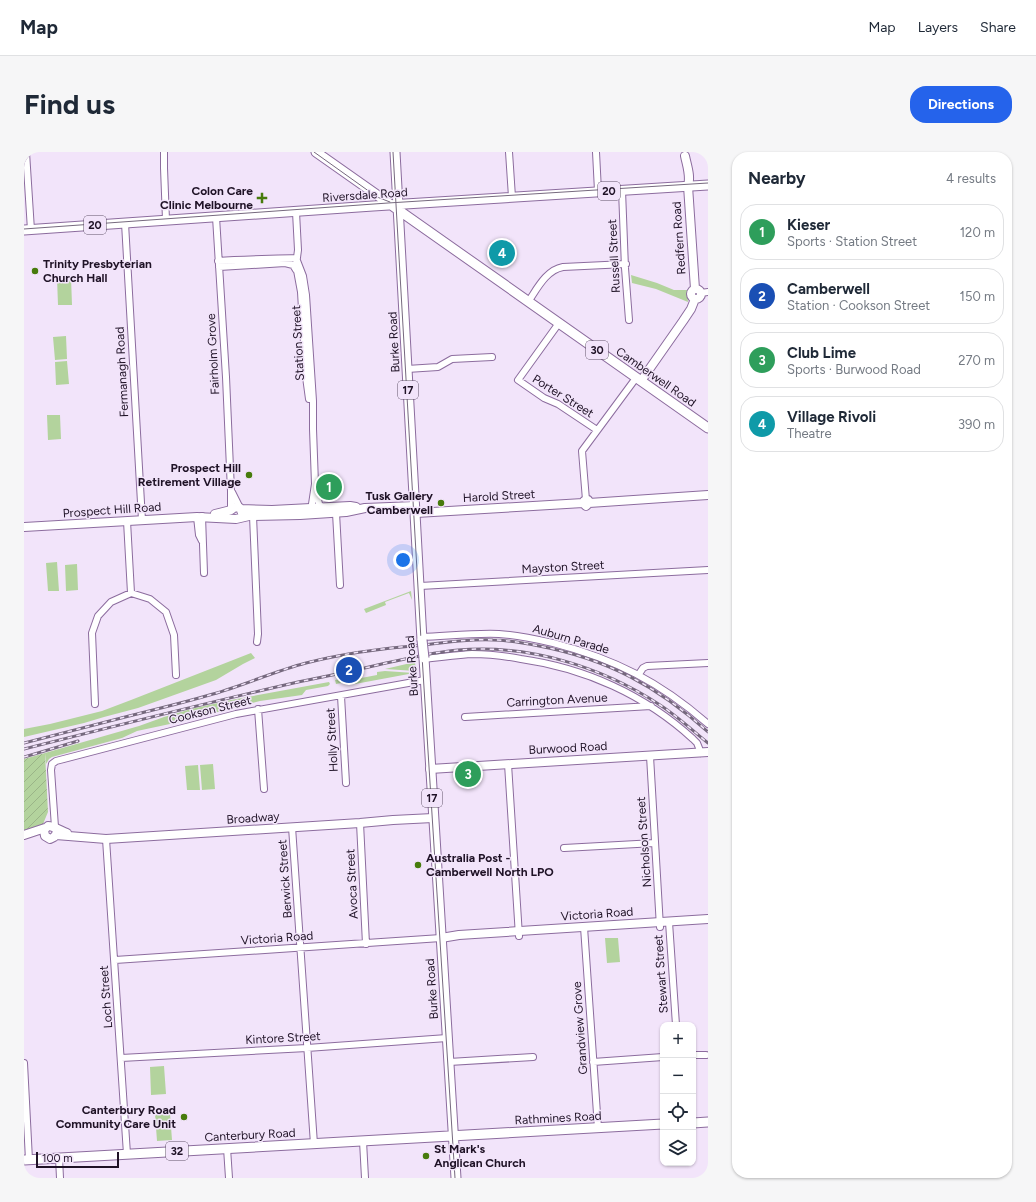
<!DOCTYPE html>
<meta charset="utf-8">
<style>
body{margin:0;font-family:Figtree,sans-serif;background:#f6f6f7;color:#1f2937}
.controls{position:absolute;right:12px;bottom:12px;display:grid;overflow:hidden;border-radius:8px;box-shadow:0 1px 3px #0004}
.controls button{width:36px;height:36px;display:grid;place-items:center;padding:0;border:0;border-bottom:1px solid #e0e1e3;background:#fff;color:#1f2937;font:20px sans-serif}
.scale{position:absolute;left:12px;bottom:10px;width:83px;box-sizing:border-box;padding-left:4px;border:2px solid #1f1226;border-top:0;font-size:11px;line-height:14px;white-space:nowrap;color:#1f1226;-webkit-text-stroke:3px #f2e4fa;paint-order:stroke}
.you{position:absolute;left:379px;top:408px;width:14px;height:14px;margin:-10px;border:3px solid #fff;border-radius:50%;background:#1a73e8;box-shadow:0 0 0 6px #1a73e833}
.badge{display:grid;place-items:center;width:26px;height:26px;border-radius:50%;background:#2563eb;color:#fff;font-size:13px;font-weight:700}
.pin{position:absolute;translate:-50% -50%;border:2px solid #fff;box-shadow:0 1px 4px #0006}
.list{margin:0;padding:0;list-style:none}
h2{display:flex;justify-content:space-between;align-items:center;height:52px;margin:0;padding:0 16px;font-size:17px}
h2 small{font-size:13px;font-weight:400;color:#747a83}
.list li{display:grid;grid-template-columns:26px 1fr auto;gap:12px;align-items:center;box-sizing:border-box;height:56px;margin:0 8px 8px;padding:0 8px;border:1px solid #e0e1e3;border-radius:16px}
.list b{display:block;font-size:15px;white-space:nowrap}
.list p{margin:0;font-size:13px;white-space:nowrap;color:#747a83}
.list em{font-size:13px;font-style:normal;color:#747a83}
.icon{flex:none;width:22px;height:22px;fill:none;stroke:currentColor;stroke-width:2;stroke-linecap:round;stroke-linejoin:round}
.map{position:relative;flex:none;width:684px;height:1026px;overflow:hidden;border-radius:16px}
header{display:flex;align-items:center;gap:24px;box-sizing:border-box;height:56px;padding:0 20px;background:#fff;border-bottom:1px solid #e0e1e3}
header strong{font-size:19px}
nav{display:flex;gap:22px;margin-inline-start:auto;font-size:14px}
.intro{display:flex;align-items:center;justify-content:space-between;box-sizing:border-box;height:96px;padding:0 24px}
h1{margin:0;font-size:28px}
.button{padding:10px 18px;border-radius:16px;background:#2563eb;color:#fff;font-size:14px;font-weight:700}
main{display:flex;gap:24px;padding:0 24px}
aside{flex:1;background:#fff;border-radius:16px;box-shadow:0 1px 3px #0004}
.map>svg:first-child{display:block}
.grass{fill:#b3d39d}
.garden{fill:url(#garden-furrows)}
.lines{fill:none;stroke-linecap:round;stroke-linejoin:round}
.street-casing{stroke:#8c6c9e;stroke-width:8}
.secondary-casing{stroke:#8c6c9e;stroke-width:10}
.primary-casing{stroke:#8c6c9e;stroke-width:11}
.street{stroke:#fff;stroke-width:6}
.secondary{stroke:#fff;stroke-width:8}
.primary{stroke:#fff;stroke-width:9}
.tram{stroke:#76697e;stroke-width:1}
.rail-casing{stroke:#76697e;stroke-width:3}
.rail{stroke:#f2e4fa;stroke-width:1.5;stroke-dasharray:4.5;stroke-linecap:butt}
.primary-bridge-casing{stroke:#8c6c9e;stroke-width:11;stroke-linecap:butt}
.primary-bridge{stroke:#fff;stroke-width:9}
.poi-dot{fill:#477b0c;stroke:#f2e4fa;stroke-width:1.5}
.labels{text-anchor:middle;stroke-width:3;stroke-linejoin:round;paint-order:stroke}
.shield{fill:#f2e4fa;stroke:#5e5166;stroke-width:1}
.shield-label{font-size:11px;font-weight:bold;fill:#1f1226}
.poi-label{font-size:12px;font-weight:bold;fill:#1f1226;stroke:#f2e4fa;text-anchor:end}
.street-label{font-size:12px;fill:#1f1226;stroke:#f2e4fa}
</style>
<header>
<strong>Map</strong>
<nav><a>Map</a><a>Layers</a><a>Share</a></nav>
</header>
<div class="intro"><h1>Find us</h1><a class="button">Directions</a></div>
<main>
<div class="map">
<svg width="684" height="1026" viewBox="0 0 684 1026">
<defs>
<pattern id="garden-furrows" width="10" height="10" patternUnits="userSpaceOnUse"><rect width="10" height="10" fill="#b3d39d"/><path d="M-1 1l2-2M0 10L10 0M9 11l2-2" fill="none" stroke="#9ab487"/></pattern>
</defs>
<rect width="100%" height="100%" fill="#f2e4fa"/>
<!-- grass -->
<path class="grass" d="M607,123L633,131L650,138H663L664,150L632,137L608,131Z
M47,125L48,153H34L33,126Z
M42,184L43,207L31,208L29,185Z
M43,209L45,232L32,233L31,210Z
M23,263H36L37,287L24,288Z
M33,410L35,439H24L22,411Z
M53,412L54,438L42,439L41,413Z
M387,439L388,448L385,441L361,450L362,453L342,461L340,457Z
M227,501L231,506L219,512L192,528L114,556L80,565L60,571L0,585V577L26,572L78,559L107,548Z
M391,510L392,519L361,517Z
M361,519L390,521L331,532L328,529L312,532L311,528L331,524L332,527L353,523V520Z
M305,530L306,532L304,534L282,538L278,543L236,549L190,561L176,563L160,569L113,579L98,586L28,605L25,607L22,612L21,601L115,574L140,565L167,557L207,548Z
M189,612L191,637L178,638L176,613Z
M174,613L176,638H163L161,614Z
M581,786H594L596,810L583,811Z
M140,914L142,942L127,943L126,915Z
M146,961L148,988L133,989L131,962Z"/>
<!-- garden -->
<path class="garden" d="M21,601L24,660L19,672L10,677L0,679V607Z"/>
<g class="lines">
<!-- street casing -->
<g class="street-casing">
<path id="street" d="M2,0L7,78
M140,0V16L142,68
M485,0L488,45
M572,0L574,39
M598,38L601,116L605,168
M272,60L274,98L272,113L277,140L282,225L285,247
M192,65L202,225L207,339V358
M101,71L118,368
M272,106L279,124L282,143L289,249V277L291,332L288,352L289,356
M194,109C220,107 246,107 272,106
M195,115L261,111L269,113L272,118
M677,141L684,140
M504,150C513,137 522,118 539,115L602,112
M535,171L494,228L520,246L534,252L573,278
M383,217L414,215L428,207L468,205
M292,338L295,352L299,356
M208,340L216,356
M562,348L558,299L612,226
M312,361L316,433
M178,364L180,421
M229,364L234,482L233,490
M173,365L175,383L178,389
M103,369L107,441
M396,434L684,418
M398,485C424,484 449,481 475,482C493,483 511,487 529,491C591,507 636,530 684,572
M400,507C416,505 432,503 448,502C465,502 481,504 497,507C561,516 621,543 669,587L673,591L677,601
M615,522L619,516L623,514L684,511
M317,544L322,631
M71,552L68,481L74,464L87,450L107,441L126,447L142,460L150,483L152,523
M234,557L240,637
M441,565L627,554
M626,604L636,775
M484,612L495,784
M336,671L342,792
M31,675L27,618L28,612L32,609L212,562L401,528
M268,675L290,992
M82,687L103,1002
M540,696L631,691
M645,770L652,873
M560,775L574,976
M91,808L417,786
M669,903H682
M97,906L283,896L423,886
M425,910L509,905
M569,910L639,905
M0,911L5,1008
M339,989L341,1026
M203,996L205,1026
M35,1006L36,1026"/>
</g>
<!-- secondary casing -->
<g class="secondary-casing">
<path id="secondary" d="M661,4C663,14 667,24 664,34L671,137
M667 142a5 5 0 1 1 10 0a5 5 0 1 1-10 0Z
M617,229L659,169L667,157L671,147
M565,351L684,343
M217,357L248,358L326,354L332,355
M392,361L559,351L562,354L565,351L564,348H562L560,349L559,351
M191,362L207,358L211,355L216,356L218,361
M0,375L173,365L212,367L225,364L276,363L322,360L341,356L391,354
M406,617L684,600
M32,677L33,681L30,685L26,687L21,684L20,678L24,674C30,674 37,679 43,681
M0,683L21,676
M32,683L82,687L336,671L369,668L409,666
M417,786L435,783L684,767"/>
</g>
<!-- primary casing -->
<g class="primary-casing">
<path id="primary" d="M292,0L684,276
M371,0L398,488
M0,78L349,54L684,33
M400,506L432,1026
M669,971L684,970
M0,1008L639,972"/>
</g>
<!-- street -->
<use href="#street" class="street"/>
<!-- secondary -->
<use href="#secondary" class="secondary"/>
<!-- primary -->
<use href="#primary" class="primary"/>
<!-- tram -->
<path class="tram" d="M290,0L353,45L366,50
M369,0L397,488L431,1026
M0,77L364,51L684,31"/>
<!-- rail casing -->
<g class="rail-casing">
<path id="rail" d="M0,591C35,582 70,573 105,564C133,557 162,550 189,542C221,533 251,519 282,511C321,501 360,496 400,493C423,490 446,487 469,488C484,488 500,491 515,494C583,507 633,534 684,580
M0,597C91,574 182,551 274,530C304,524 333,518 362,511C386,506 410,500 434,498C504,492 577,514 636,553C653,564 668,578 684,591
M0,605L54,589"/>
</g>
<!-- rail -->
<use href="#rail" class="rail"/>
<!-- primary-bridge casing -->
<g class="primary-bridge-casing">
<path id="primary-bridge" d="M398,488L400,506"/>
</g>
<!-- primary-bridge -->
<use href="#primary-bridge" class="primary-bridge"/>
</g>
<!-- markers -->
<g class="poi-dot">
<path d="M236 40h4v4h4v4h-4v4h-4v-4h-4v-4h4z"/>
<circle cx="11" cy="119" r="4"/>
<circle cx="225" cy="323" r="4"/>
<circle cx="417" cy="351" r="4"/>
<circle cx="394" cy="713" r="4"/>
<circle cx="160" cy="965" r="4"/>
<circle cx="402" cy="1004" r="4"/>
</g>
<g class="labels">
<!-- shield labels -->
<g class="shield">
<rect x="574" y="30" width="22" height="18" rx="3"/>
<rect x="60" y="64" width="22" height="18" rx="3"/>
<rect x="562" y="189" width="22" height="18" rx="3"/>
<rect x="374" y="229" width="20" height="18" rx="3"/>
<rect x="398" y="637" width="20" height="18" rx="3"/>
<rect x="142" y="990" width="22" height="18" rx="3"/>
</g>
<g class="shield-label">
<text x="585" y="43">20</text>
<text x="71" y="77">20</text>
<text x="573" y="202">30</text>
<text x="384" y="242">17</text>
<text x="408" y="650">17</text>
<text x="153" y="1003">32</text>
</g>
<!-- poi labels -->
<g class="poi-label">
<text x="229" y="43">Colon Care<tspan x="229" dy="14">Clinic Melbourne</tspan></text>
<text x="19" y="116" text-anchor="start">Trinity Presbyterian<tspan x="19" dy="14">Church Hall</tspan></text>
<text x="217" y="320">Prospect Hill<tspan x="217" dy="14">Retirement Village</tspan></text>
<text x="409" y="348">Tusk Gallery<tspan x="409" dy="14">Camberwell</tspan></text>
<text x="402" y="710" text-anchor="start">Australia Post -<tspan x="402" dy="14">Camberwell North LPO</tspan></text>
<text x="152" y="962">Canterbury Road<tspan x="152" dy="14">Community Care Unit</tspan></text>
<text x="410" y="1001" text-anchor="start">St Mark's<tspan x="410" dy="14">Anglican Church</tspan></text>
</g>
<!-- street labels -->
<g class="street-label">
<text transform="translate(341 43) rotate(-4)" y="4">Riversdale Road</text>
<text transform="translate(655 86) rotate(-94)" y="4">Redfern Road</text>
<text transform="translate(590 104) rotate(-93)" y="4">Russell Street</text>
<text transform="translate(370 190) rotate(-93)" y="4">Burke Road</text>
<text transform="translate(274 191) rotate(-93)" y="4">Station Street</text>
<text transform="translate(189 202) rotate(-93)" y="4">Fairholm Grove</text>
<text transform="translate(98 220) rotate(-93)" y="4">Fermanagh Road</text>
<text transform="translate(632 225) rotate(35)" y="4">Camberwell Road</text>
<text transform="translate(539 244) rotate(32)" y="4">Porter Street</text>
<text transform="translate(475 344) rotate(-3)" y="4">Harold Street</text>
<text transform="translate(88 358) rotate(-4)" y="4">Prospect Hill Road</text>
<text transform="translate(539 415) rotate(-3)" y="4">Mayston Street</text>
<text transform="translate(547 487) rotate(16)" y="4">Auburn Parade</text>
<text transform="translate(388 514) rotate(-94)" y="4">Burke Road</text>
<text transform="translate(533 548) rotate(-3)" y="4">Carrington Avenue</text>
<text transform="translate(186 558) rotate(-14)" y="4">Cookson Street</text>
<text transform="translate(308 588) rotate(-93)" y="4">Holly Street</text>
<text transform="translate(544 596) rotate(-3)" y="4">Burwood Road</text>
<text transform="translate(229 666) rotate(-4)" y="4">Broadway</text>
<text transform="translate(620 690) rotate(-94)" y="4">Nicholson Street</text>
<text transform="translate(261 727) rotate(-94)" y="4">Berwick Street</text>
<text transform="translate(328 732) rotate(-93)" y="4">Avoca Street</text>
<text transform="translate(573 762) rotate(-4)" y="4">Victoria Road</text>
<text transform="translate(253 786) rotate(-4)" y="4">Victoria Road</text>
<text transform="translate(637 822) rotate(-94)" y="4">Stewart Street</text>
<text transform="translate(408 837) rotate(-94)" y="4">Burke Road</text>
<text transform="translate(82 845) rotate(-94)" y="4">Loch Street</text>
<text transform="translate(556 876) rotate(-94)" y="4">Grandview Grove</text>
<text transform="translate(259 886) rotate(-3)" y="4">Kintore Street</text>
<text transform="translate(534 966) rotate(-3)" y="4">Rathmines Road</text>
<text transform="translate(226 983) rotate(-3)" y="4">Canterbury Road</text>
</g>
</g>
</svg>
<div class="controls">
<button>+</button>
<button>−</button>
<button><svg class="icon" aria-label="locate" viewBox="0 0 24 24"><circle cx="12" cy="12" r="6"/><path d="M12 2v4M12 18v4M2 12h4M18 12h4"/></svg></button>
<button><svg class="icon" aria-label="layers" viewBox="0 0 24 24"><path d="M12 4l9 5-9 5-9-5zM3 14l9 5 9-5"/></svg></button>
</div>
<div class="scale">100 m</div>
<div class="you"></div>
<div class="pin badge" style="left:305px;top:335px;background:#2e9e5b">1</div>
<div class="pin badge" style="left:325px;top:518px;background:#1a4fb4">2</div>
<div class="pin badge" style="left:444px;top:622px;background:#2e9e5b">3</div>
<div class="pin badge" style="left:478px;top:101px;background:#0f9aa8">4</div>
</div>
<aside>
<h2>Nearby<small>4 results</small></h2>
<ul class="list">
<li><span class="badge" style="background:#2e9e5b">1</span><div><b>Kieser</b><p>Sports · Station Street</p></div><em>120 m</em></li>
<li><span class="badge" style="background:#1a4fb4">2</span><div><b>Camberwell</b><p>Station · Cookson Street</p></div><em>150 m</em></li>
<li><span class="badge" style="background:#2e9e5b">3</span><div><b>Club Lime</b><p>Sports · Burwood Road</p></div><em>270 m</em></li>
<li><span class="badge" style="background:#0f9aa8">4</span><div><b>Village Rivoli</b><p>Theatre</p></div><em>390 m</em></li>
</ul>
</aside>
</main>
